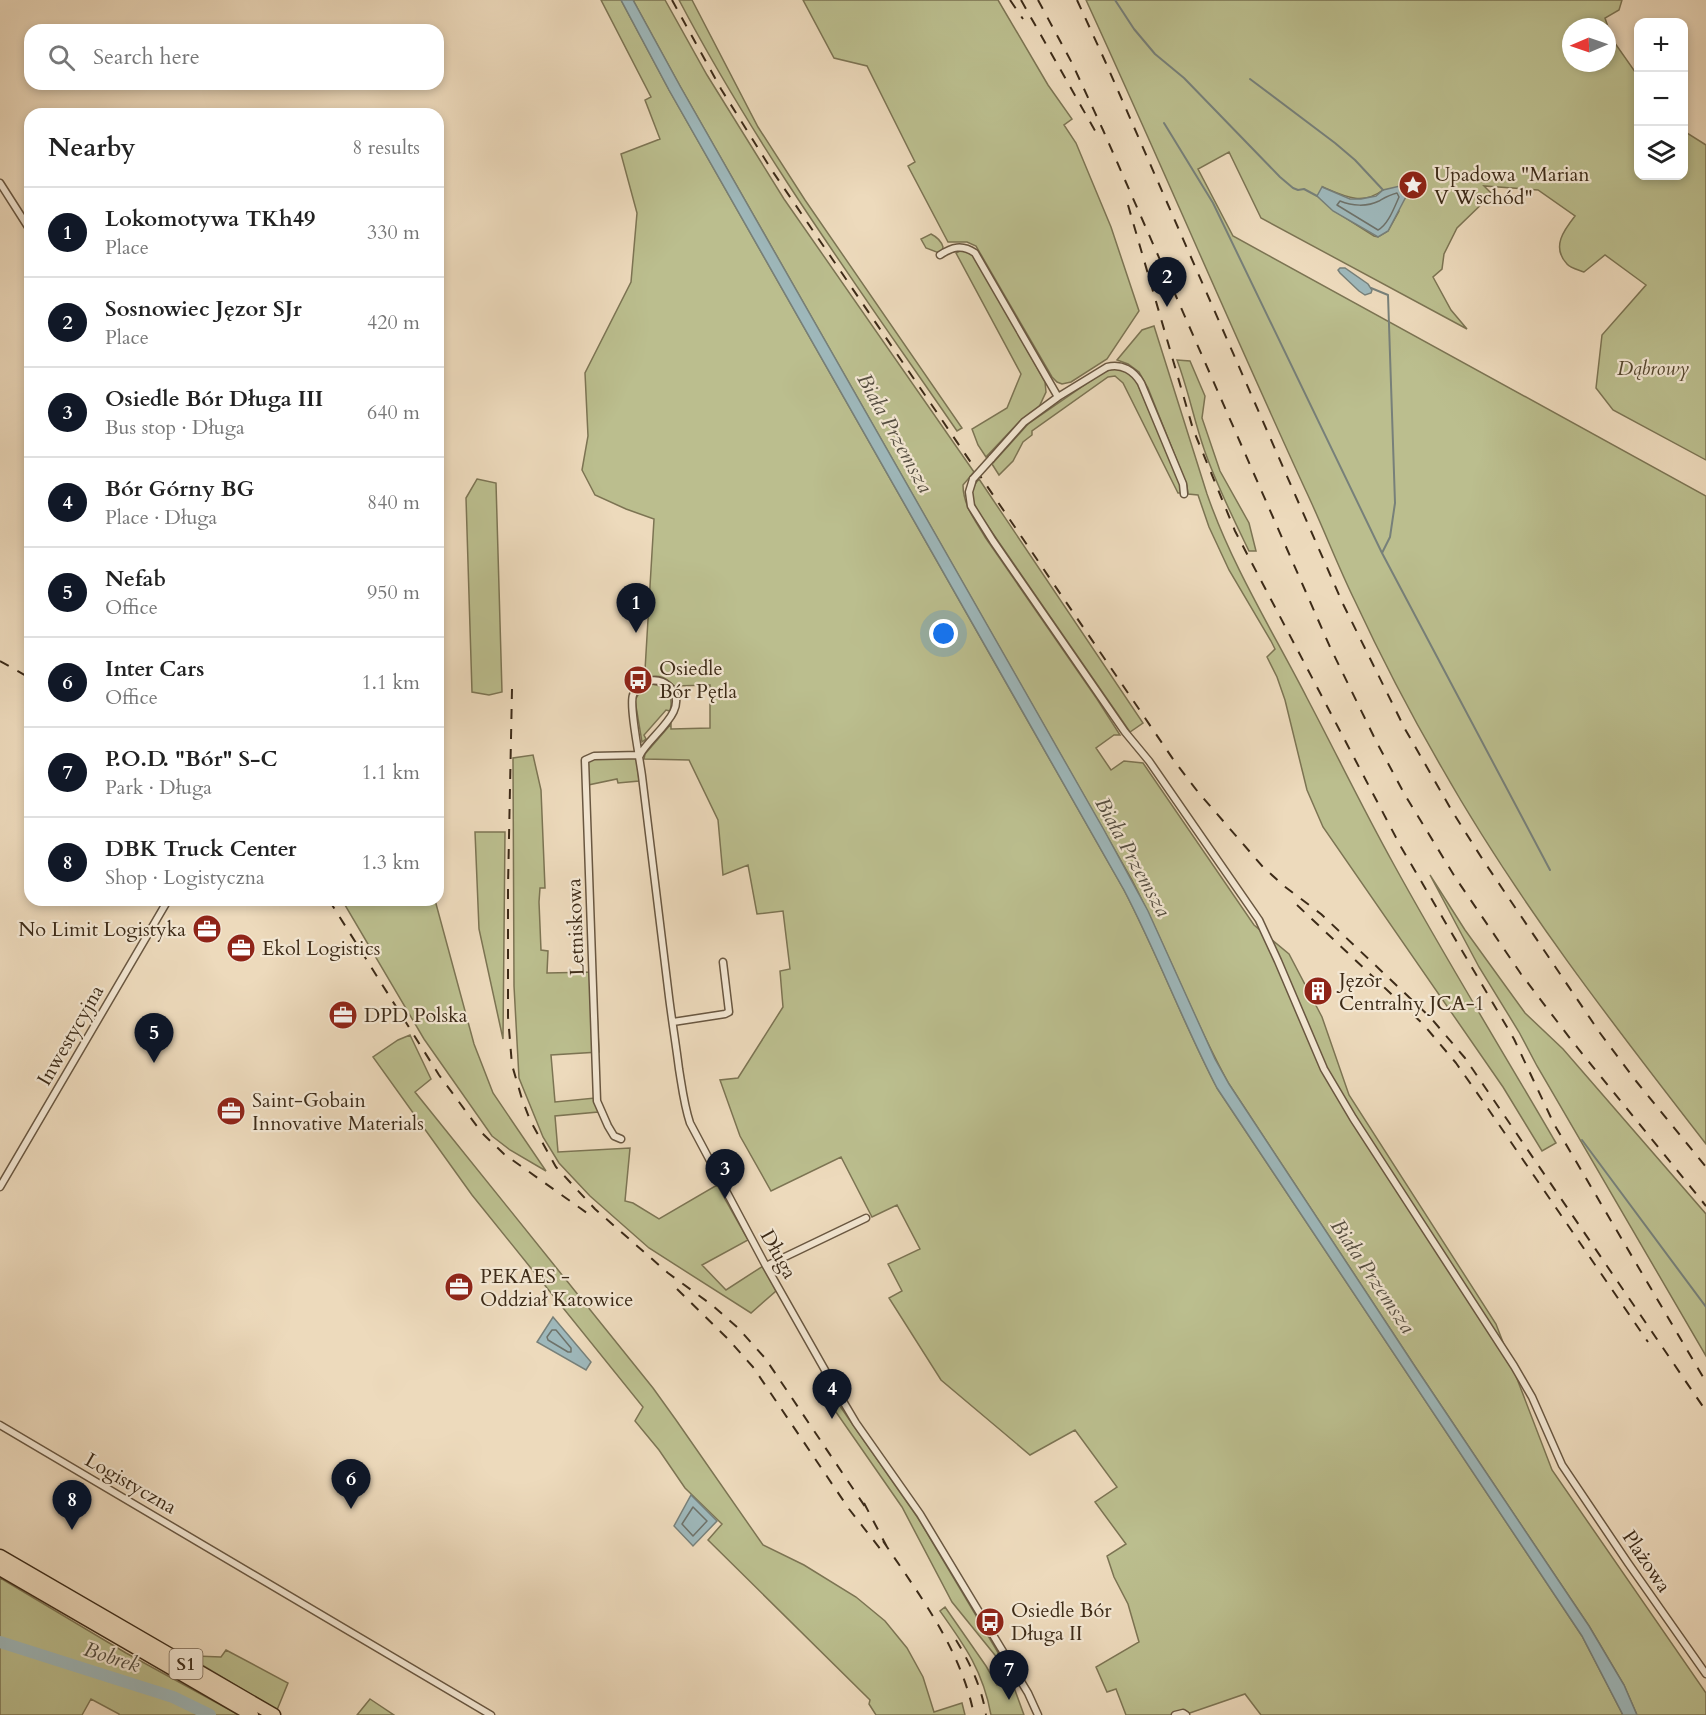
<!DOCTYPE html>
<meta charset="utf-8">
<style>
body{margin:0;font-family:Cardo,serif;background:#f2f2f2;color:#222}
.controls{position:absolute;right:18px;top:18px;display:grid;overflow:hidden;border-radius:12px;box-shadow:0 3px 9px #0003}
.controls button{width:54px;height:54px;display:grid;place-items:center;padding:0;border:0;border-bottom:2px solid #e0e0e0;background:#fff;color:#222;font:30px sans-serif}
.compass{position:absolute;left:1562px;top:18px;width:54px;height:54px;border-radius:50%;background:#fff;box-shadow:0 3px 9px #0003;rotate:268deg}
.you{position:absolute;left:944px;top:634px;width:21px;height:21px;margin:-15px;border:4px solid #fff;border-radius:50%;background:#1a73e8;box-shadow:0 0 0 9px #1a73e833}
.badge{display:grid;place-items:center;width:39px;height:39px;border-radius:50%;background:#111827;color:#fff;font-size:20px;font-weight:700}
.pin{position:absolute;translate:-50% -50px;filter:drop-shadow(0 2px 3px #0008)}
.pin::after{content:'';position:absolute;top:32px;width:21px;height:18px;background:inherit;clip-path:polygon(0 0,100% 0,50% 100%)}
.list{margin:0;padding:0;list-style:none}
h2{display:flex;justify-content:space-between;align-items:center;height:78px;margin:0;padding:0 24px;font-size:26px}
h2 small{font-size:20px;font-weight:400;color:#767676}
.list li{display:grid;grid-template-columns:39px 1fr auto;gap:18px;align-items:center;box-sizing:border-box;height:90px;padding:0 24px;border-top:2px solid #e0e0e0}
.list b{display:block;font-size:22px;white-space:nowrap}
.list p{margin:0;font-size:20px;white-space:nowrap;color:#767676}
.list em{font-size:20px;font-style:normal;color:#767676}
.icon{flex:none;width:33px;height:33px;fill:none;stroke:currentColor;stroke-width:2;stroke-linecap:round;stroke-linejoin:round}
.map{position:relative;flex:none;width:1706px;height:1715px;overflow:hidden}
.search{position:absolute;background:#fff;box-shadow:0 3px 9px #0003;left:24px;top:24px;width:420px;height:66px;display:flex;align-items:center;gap:15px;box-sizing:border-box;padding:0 21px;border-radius:18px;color:#767676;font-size:22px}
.panel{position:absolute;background:#fff;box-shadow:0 3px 9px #0003;left:24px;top:108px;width:420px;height:798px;border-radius:18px}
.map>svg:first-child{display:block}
.green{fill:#bbbe8e;stroke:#7c7453;stroke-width:1.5;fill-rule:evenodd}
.water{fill:#9eb8bb;stroke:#77807a;stroke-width:1.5}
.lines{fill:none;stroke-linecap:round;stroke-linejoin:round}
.shore{stroke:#6e726a;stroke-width:1.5}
.stream{stroke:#77807a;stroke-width:2}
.river{stroke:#9eb8bb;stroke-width:12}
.minor-casing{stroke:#695741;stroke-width:9}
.motorway-casing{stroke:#3d2b18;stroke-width:15}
.minor{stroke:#f3e7d3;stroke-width:6}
.motorway{stroke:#eddabc;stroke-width:12}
.rail{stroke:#3d2b18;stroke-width:2;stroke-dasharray:10 10;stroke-linecap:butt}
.minor-bridge-casing{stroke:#695741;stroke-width:9;stroke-linecap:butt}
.minor-bridge{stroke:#f3e7d3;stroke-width:6}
.labels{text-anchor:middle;stroke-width:4.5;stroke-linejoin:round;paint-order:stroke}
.shield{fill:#f3e7d3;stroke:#746350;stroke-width:1.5}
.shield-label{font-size:18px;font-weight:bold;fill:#3d2b18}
.poi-label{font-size:20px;fill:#3d2b18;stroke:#f3e7d3;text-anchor:start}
.park-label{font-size:20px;font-style:italic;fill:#564830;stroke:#f3e7d3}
.street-label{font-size:20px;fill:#3d2b18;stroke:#f3e7d3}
.water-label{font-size:21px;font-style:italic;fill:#554e41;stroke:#f3e7d3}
</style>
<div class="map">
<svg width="1706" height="1715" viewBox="0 0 1706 1715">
<rect width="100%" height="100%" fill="#eddabc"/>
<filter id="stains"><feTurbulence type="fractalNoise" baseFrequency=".00333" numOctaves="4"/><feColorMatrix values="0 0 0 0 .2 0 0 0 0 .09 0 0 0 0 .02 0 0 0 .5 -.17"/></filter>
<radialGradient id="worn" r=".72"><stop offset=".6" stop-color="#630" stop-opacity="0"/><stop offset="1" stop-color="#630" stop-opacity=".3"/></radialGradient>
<!-- green -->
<path class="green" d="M601,0H621L669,90L1124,890C1158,955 1183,1023 1217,1088L1582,1636L1623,1715H1261L1245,1694L1184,1715H1126L1116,1689L1107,1692L1096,1667L1139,1642L1128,1604L1114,1577L1107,1556L1126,1544L1095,1502L1117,1487L1075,1430L1030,1455L941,1380L889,1298L902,1291L888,1264L920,1249L897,1205L872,1217L841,1157L771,1191L740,1136L720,1080L738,1078L783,1007L780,971L790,969L783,911L757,914L748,865L723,875L718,820L689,760L644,759L645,754L671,724V729L710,728V685L674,686C659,670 651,678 633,680L632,674L645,670L654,519L626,509L595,495L582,470L588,436L585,373L631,282L637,213L621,154L660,139L645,100L651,97Z
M633,0H665L707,75L784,199L974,472L963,485C963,505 975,520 985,537L1097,699L1120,735H1114L1096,748L1111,770L1124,761L1143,763L1254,925L1289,954L1322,1017L1349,1095L1496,1324L1552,1470L1706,1693V1715H1637L1624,1685L1589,1626L1416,1368L1229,1084C1192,1018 1167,947 1132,880L680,86Z
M679,0H692L758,127L805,200L962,428L957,431C860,290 759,152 679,0Z
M803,0H998L1048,85L1072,119L1064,125L1076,143L1111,227L1139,311L1107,359L1071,382L1062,384L1057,382L1052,377L976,246L967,242H948L908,166L915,162L867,66L834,58Z
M1086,0H1622L1619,10L1605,18L1612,39L1638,76V176H1684V131L1706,145V460L1613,410L1596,388L1602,335L1646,285L1605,255L1584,272C1579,270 1570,268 1567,264C1551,247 1564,230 1575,216L1538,190L1484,186L1492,194L1457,228L1444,254L1442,269L1433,277L1451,310L1467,329L1261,218L1229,152L1198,169L1233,236L1706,496V1144C1612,1023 1518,902 1442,768C1410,713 1381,657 1354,599C1337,564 1323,527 1306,491C1231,328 1161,163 1086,0ZM1571,27H1607V63H1571ZM1323,187C1344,196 1362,206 1383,190L1399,211L1388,231L1378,237L1374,236L1333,210Z
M931,234C937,237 941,240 943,247L942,251L939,253L926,248L921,239Z
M962,250L972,253L978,262L1045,382L1046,392L1039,407L1020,421L986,457L978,445L972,429L1007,408L1021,374L956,253Z
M1154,326L1207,494C1232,566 1272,630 1307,698C1336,753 1363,809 1393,863C1445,958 1502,1050 1556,1143L1542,1151L1503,1087L1323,827L1307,790L1285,700L1277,677L1267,657L1275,649L1271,641L1229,570L1209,527L1198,495L1188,494L1187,486L1148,388L1139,372L1128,364L1117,360L1142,330Z
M1177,360L1190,361L1205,396L1202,418L1220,471L1249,523L1256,551H1249C1233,518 1216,484 1204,449C1194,420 1188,389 1177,360Z
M1119,368L1125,370L1135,378L1181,485V493H1178L1123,383L1115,376L1108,377L1032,431V435L1023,442L1013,461L999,475L992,464L1028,424L1102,373L1112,369Z
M477,479L496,483L502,692L489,695L472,692L466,498Z
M979,479L1143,723L1130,732L978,512C971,499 969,490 979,479Z
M651,684C667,686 674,696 670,711L666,710L644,735L646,739L642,742L635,700L642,688Z
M533,755L541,790L545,888H540L539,902L541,950L548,951L547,973L595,972L599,1052L551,1055L555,1102L595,1098L598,1112L555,1116L558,1152L630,1148L625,1201L633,1203L659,1219L717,1185L748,1240L702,1265L726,1290L763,1266L776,1291L751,1313L649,1248L590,1196L559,1163L543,1137L519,1078L514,986L513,758Z
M595,758H637L639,781L618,783L617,779L588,785L587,763L590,759Z
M475,832H505L503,1039L479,929Z
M1430,875L1465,930L1525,1013L1563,1049L1706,1214V1356L1537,1066L1519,1032L1479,967Z
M342,900H435L474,1044L493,1093L546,1171L510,1150L492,1136L424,1039Z
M410,1035L431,1079L415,1092L653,1388L676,1420L763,1545L804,1565L856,1597L885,1621L907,1648L923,1677L934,1712L962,1703L965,1715H876L869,1704L870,1700L708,1540L722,1524L685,1488L659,1450L635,1421L643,1407L472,1195L373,1057L398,1040Z
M820,1389H828L918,1518L1006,1666L1003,1665L952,1602L902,1507Z
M0,1578L126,1653L239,1715H119V1714L91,1699L82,1715H0Z
M945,1607L986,1666L997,1685L1012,1682L1024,1715H991C983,1671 965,1646 940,1611Z
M226,1650L288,1683L277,1710L192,1659L196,1656L221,1657Z
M370,1699L394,1715H357Z"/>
<!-- water -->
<path class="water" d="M621,0H633L680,86L1104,830L1148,911L1215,1059L1229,1084L1416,1368L1589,1626L1624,1685L1637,1715H1623L1582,1636L1217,1088C1183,1023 1158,955 1124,890L669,90Z
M1400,186L1410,189L1388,231L1378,237L1333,211L1317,196L1322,187L1350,199H1361L1376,196L1383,190Z
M1340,268H1345L1368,284L1372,290L1371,293L1365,295L1359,291L1340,273L1338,270Z
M553,1317L591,1362L586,1370L537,1342Z
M691,1495L717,1521L693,1546L674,1526Z"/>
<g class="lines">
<!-- shore -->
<path class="shore" d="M1397,193L1399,197C1394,208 1388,225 1378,230L1337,205L1340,201C1352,206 1367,207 1379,201C1386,197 1389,195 1397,193Z
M552,1330H556L571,1348V1352H568L548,1340L547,1337Z
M693,1507L707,1521L693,1536L682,1524Z"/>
<!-- stream -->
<path class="stream" d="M1115,0L1134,29L1155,54L1184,78L1280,177L1293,188L1298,190L1304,189L1317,196
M1250,79L1335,143L1355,160L1383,190
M1164,123L1213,203L1382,553L1550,870
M1371,288L1388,295L1395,503L1390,537L1382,553
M1582,1140L1706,1307"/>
<!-- river -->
<path class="river" d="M0,1642L173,1697L210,1715"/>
<!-- minor casing -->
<g class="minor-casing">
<path id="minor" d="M0,183L30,230
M940,255C952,247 962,244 975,253L1058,397
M991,459L1024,422L1058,397L1107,367C1122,363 1134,371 1141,383L1183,484L1184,494
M973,479L969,492L971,506L993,541L1125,732L1149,761L1259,920L1278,961L1324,1069L1353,1118L1514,1366L1532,1397L1562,1465L1628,1563L1706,1674
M640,755C649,736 692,710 670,687C658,676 638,679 633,695C629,706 640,760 642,776C651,850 660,923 669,997C672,1021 676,1045 679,1069C682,1087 684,1105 690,1123L766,1266L834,1386L856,1423L920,1514L1028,1693L1038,1715
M673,1022L725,1014L729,1012L723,962
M621,1139L614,1136L608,1126L597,1101L585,760L594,756L640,755
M0,1187L168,900
M766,1266L866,1218
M0,1425L491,1715
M1175,1715L1183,1713L1186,1715"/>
</g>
<!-- motorway casing -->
<g class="motorway-casing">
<path id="motorway" d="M0,1556L274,1715
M0,1569L252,1715"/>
</g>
<!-- minor -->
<use href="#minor" class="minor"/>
<!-- motorway -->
<use href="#motorway" class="motorway"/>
<!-- rail -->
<path class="rail" d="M672,0L721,89L773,172L1175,762L1198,792L1263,867L1284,886L1321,914L1430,1017L1465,1058L1706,1411
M1010,0L1023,19
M1021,0L1098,136
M1038,0L1072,63L1103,130L1330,647L1376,741L1405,795L1455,877L1521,974L1572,1041L1706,1206
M1077,0L1105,61L1343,604L1405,729L1452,811L1483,860L1600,1033L1636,1081L1706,1167
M1128,205L1193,429L1235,531L1401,847L1514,1039L1554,1124L1706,1382
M0,661L30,678
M512,689L508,886V1017L512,1065L522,1099L530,1120L556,1167L595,1209L668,1273L712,1305L738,1328L765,1358L868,1511
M329,900L439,1075L482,1133L504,1154L594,1218
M1297,905L1423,1024L1456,1063L1482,1100L1648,1342
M677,1289L728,1339L753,1367L849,1509L885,1555
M864,1503L887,1547
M883,1541C920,1596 961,1649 974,1715
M956,1640C970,1663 982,1688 986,1715"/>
<!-- minor-bridge casing -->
<g class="minor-bridge-casing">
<path id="minor-bridge" d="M973,479L991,459"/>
</g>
<!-- minor-bridge -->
<use href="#minor-bridge" class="minor-bridge"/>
</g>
<!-- icons -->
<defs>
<g id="sight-disc" transform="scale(1.5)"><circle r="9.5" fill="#8f2418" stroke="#f3e7d3"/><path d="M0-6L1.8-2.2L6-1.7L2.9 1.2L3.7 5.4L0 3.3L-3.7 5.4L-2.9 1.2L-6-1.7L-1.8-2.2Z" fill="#fff"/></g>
<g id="bus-disc" transform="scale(1.5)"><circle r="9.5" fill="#8f2418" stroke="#f3e7d3"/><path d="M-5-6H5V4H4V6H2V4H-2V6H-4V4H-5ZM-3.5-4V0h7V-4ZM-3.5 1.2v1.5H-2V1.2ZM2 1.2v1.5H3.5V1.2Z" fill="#fff"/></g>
<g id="office-disc" transform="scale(1.5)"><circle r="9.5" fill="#8f2418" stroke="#f3e7d3"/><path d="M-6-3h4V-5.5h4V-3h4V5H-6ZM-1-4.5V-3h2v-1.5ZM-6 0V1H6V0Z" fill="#fff"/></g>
<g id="building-disc" transform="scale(1.5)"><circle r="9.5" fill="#8f2418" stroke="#f3e7d3"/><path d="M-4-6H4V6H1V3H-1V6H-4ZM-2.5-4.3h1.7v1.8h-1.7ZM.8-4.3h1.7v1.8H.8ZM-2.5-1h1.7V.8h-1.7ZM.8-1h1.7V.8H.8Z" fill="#fff"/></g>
</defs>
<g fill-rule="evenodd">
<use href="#sight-disc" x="1413" y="185"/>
<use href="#bus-disc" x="638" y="680"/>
<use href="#office-disc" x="207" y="929"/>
<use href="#office-disc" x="241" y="948"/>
<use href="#building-disc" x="1318" y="991"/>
<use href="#office-disc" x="343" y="1015"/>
<use href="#office-disc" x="231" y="1111"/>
<use href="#office-disc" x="459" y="1287"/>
<use href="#bus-disc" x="990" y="1622"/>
</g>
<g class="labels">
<!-- shield labels -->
<rect class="shield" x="169.5" y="1649" width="33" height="30" rx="4.5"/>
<g class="shield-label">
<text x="186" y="1670">S1</text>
</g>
<!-- poi labels -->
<g class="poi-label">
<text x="1434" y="181">Upadowa "Marian<tspan x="1434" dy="23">V Wschód"</tspan></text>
<text x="659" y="675">Osiedle<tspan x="659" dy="23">Bór Pętla</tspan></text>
<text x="186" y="936" text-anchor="end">No Limit Logistyka</text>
<text x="262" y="955">Ekol Logistics</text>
<text x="1339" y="987">Jęzor<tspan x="1339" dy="23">Centralny JCA-1</tspan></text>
<text x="364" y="1022">DPD Polska</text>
<text x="252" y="1107">Saint-Gobain<tspan x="252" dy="23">Innovative Materials</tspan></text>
<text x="480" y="1283">PEKAES -<tspan x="480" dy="23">Oddział Katowice</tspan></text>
<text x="1011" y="1617">Osiedle Bór<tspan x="1011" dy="23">Długa II</tspan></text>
</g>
<!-- park labels -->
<g class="park-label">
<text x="1653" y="375">Dąbrowy</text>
</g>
<!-- street labels -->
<g class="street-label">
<text transform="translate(575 927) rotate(-92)" y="7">Letniskowa</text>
<text transform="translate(70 1035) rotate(-60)" y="7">Inwestycyjna</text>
<text transform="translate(779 1254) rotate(61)" y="7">Długa</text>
<text transform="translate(131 1483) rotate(30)" y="7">Logistyczna</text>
<text transform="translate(1647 1561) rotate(56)" y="7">Plażowa</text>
</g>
<!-- water labels -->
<g class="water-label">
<text transform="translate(895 433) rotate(61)" y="7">Biała Przemsza</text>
<text transform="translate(1133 857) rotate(61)" y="7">Biała Przemsza</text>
<text transform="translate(1373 1276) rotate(56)" y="7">Biała Przemsza</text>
<text transform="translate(112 1657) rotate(18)" y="7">Bobrek</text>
</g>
</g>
<rect width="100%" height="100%" filter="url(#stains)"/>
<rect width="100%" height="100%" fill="url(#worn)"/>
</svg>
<div class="controls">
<button>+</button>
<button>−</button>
<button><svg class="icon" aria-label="layers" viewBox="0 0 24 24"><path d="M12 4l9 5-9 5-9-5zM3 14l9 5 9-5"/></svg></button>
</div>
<svg class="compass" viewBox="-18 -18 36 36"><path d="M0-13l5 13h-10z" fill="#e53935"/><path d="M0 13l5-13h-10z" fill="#767676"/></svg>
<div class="you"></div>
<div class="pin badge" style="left:636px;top:633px">1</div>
<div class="pin badge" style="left:1167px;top:307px">2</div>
<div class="pin badge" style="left:725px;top:1199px">3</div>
<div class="pin badge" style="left:832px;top:1419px">4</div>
<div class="pin badge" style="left:154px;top:1063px">5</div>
<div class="pin badge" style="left:351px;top:1509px">6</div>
<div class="pin badge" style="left:1009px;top:1700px">7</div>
<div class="pin badge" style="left:72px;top:1530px">8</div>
<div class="search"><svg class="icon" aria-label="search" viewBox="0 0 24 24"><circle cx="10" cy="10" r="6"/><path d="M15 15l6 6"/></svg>Search here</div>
<section class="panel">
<h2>Nearby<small>8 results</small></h2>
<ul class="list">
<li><span class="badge">1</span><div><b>Lokomotywa TKh49</b><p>Place</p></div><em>330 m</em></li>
<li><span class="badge">2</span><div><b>Sosnowiec Jęzor SJr</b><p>Place</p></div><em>420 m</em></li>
<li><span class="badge">3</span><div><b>Osiedle Bór Długa III</b><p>Bus stop · Długa</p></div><em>640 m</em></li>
<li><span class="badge">4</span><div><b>Bór Górny BG</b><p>Place · Długa</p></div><em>840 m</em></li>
<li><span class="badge">5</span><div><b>Nefab</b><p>Office</p></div><em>950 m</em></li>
<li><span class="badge">6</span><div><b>Inter Cars</b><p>Office</p></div><em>1.1 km</em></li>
<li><span class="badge">7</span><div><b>P.O.D. &quot;Bór&quot; S-C</b><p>Park · Długa</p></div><em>1.1 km</em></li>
<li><span class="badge">8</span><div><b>DBK Truck Center</b><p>Shop · Logistyczna</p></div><em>1.3 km</em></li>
</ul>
</section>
</div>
